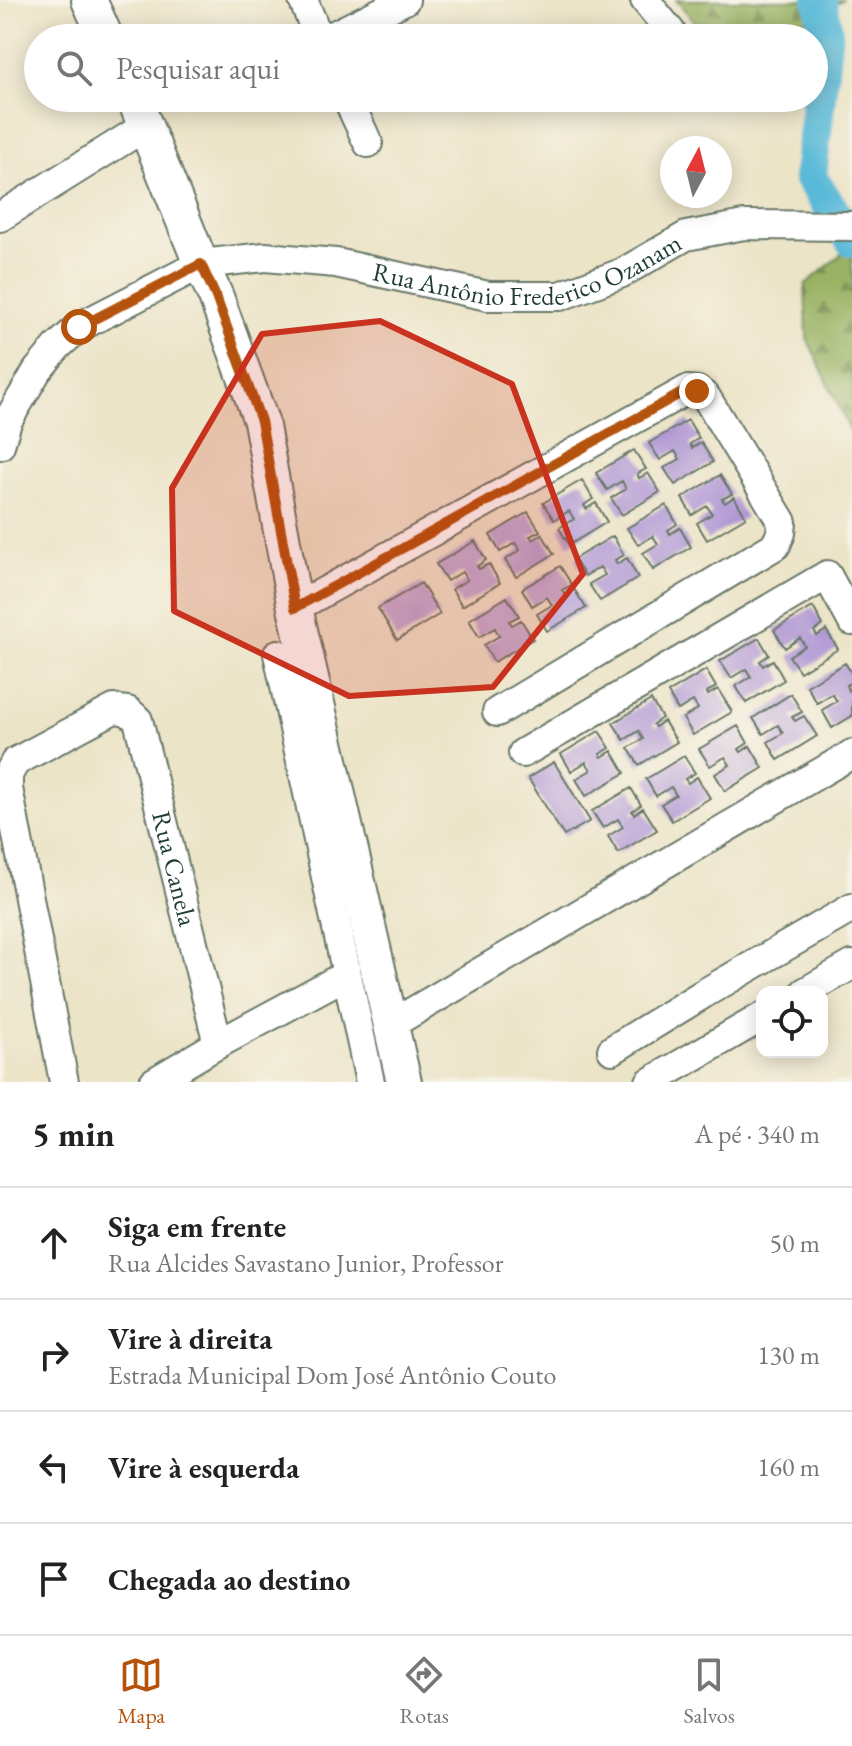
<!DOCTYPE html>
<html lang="pt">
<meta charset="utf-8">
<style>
body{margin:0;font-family:"EB Garamond",serif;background:#f6f6f6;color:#222}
.controls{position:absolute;right:24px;bottom:24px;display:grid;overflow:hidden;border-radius:16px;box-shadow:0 4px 20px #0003}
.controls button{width:72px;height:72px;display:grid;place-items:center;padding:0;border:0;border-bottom:2px solid #e0e0e0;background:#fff;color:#222;font:40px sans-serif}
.compass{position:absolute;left:660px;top:136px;width:72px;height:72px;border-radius:50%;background:#fff;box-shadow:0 4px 20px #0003;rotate:7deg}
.stop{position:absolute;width:24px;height:24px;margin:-18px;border:6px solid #b45309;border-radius:50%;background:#fff}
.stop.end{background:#b45309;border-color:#fff;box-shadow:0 2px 8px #0008}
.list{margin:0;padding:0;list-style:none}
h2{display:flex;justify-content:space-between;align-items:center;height:104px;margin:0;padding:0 32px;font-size:34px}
h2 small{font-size:26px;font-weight:400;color:#767676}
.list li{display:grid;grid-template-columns:52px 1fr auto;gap:24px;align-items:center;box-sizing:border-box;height:112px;padding:0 32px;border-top:2px solid #e0e0e0}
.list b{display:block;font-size:30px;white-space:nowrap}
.list p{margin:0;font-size:26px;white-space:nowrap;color:#767676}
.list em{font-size:26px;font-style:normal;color:#767676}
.icon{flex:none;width:44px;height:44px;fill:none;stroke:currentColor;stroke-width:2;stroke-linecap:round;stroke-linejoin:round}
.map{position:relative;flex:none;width:852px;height:1082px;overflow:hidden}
.search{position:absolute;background:#fff;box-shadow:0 4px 20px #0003;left:24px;right:24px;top:24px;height:88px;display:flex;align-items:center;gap:20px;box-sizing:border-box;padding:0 28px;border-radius:44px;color:#767676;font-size:30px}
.sheet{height:552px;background:#fff}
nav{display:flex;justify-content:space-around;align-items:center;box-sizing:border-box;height:112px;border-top:2px solid #e0e0e0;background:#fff;font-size:22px;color:#767676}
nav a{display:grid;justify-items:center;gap:4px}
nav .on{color:#b45309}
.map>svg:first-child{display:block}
.forest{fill:url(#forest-firs);stroke:#5c784c;stroke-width:2}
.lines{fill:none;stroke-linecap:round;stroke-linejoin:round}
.river{stroke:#59b9d8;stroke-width:34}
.building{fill:#b097d4}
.minor-casing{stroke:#677767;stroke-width:32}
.major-casing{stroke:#677767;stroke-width:38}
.minor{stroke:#fff;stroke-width:28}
.major{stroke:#fff;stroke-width:34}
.route{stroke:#b45309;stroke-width:10}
.marked{fill:#c8321e;fill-opacity:0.2;stroke:#c8321e;stroke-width:6;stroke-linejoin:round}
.labels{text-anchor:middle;stroke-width:8;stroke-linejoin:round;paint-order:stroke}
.street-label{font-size:26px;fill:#1f3d34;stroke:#f7f3e8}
</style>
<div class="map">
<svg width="852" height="1082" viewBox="0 0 852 1082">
<defs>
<pattern id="forest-firs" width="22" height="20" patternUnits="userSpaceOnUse" patternTransform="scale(2)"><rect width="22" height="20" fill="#9ab263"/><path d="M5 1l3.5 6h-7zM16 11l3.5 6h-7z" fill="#7d9252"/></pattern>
</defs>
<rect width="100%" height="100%" fill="#f7f3e8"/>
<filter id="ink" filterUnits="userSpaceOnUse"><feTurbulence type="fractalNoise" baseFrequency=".0125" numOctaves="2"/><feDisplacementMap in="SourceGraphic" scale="16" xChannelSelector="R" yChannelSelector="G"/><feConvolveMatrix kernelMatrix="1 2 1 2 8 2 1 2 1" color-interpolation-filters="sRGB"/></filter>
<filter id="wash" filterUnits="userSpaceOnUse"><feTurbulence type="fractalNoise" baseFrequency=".006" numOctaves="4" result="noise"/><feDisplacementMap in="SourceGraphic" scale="32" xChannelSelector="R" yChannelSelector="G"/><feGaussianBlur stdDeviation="1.8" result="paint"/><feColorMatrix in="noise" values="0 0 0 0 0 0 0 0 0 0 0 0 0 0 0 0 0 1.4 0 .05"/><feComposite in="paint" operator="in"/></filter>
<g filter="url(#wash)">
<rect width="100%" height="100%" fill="#ece4c7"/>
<!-- forest -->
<path class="forest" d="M676,0H842L789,30L695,22Z
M852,245V435L807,338L805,285Z"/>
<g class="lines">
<!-- river -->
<path class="river" d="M820,0L826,31L810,177L852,240"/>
</g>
<g id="blocks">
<!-- building -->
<path class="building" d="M688,420L699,438L690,444L692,448L701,442L713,462L675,485L664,468L680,459L675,451L660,460L649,443Z
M634,450L646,469L637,474L639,478L648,473L660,492L622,515L611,498L626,489L622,481L607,490L596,473Z
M720,475L732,494L722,499L725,503L734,497L746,517L707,540L697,523L712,514L707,506L692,515L682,498Z
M582,480L593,499L584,505L586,509L596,503L607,522L569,545L559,528L574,519L569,511L554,520L543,503Z
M666,505L677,524L668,530L670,534L680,528L691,547L653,570L643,553L658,544L653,536L638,545L627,528Z
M528,512L540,531L530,536L533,540L542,534L554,554L516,577L505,560L520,550L515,543L500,552L490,535Z
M613,536L624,555L615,560L617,564L627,558L638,578L600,601L589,584L605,575L600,567L585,576L574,559Z
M475,541L486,560L477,566L479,569L489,564L500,583L462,606L452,589L467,580L462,572L447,581L436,564Z
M560,566L572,585L562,590L565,594L574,589L586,608L547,631L537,614L552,605L547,597L532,606L522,589Z
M421,583L440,614L397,640L378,608Z
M507,597L519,616L509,621L512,625L521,620L533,639L494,662L484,645L499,636L495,628L479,637L469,620Z
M813,607L823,625L814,631L817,636L826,630L838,649L800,672L789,656L805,646L800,638L785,648L774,630Z
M759,638L769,655L760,661L763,666L773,660L784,680L746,703L736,686L751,677L746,669L731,678L720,661Z
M845,663L852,674V682L846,685L849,691L852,689V716L832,728L822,710L837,701L832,694L817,703L807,686Z
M706,670L716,687L707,692L708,695L718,689L732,712L693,735L683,718L698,709L693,701L678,710L668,693Z
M791,694L802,712L792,717L795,721L804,716L817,736L778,760L768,742L783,733L778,725L763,734L753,718Z
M651,700L662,718L653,724L655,727L664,721L677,742L639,765L628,748L643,739L639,731L624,740L613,723Z
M738,726L748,743L739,749L741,752L750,746L763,768L725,791L715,774L730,765L725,757L710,766L699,749Z
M599,731L610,748L600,754L602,757L612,751L625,773L586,796L576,779L591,770L586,762L571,771L561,754Z
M684,756L695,773L685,779L688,783L697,777L710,798L672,821L661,804L676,795L671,787L656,796L646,779Z
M554,762L590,821L564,836L528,778Z
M631,788L641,805L632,811L634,814L643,808L657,830L618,853L608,836L623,827L618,819L603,828L592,811Z"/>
</g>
</g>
<g filter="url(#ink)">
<use href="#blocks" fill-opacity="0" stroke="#677767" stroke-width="2"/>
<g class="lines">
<!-- minor casing -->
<g class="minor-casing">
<g id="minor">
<path d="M303,0L319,38"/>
<path d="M645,0L671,32"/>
<path d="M328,38L405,0"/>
<path d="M347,98L368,143"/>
<path d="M0,217L146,126"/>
<path id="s1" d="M0,445L7,422L37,371L57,347L79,327L201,264L265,257L336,263L488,296H560L622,273L686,236L744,225L852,226"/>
<path d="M295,608L687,390L697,391L706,397L782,522L781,533L776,545L497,712"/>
<path d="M278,654L370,1082"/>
<path d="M523,753L827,575L852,621"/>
<path d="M805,992L852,965"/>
<path d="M390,1025L852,754"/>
<path d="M612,1050L703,994L852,908"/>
<path id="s2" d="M64,1082L8,788V775L15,762L114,709L128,711L138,720L218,1044"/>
<path d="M154,1082L218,1044L346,975"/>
<path d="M650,1082L762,1017"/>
</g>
</g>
<!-- major casing -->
<g class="major-casing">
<path id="major" d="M89,0L106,38
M134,98L201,264L216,297L261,421L295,608L404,1082"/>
</g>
<!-- minor -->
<use href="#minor" class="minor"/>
<!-- major -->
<use href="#major" class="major"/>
</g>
</g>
<g class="lines" filter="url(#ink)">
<!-- route -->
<path class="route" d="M79,327L201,264L216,297L261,421L295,608L687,390L697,391"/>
</g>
<!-- marked area -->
<path class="marked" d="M380,321L512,384L583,574L493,687L349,696L174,611L172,488L262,334Z"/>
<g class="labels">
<!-- street labels -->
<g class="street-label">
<text dy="9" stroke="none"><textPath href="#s1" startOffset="616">Rua Antônio Frederico Ozanam</textPath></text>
<text dy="9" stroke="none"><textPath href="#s2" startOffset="620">Rua Canela</textPath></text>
</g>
</g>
</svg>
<div class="controls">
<button><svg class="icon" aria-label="locate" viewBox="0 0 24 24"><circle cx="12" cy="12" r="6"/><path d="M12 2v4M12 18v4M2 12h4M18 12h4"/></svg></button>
</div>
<svg class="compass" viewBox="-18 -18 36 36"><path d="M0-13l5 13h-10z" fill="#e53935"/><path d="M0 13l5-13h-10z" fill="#767676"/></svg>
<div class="stop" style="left:79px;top:327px"></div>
<div class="stop end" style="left:697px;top:391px"></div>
<div class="search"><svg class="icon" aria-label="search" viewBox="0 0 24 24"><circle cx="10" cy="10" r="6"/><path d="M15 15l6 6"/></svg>Pesquisar aqui</div>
</div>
<section class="sheet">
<h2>5 min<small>A pé · 340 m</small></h2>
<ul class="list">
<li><svg class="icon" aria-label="ahead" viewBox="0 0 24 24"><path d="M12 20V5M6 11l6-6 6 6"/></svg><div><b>Siga em frente</b><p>Rua Alcides Savastano Junior, Professor</p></div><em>50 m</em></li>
<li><svg class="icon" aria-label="right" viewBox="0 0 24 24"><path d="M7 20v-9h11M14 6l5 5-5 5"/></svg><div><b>Vire à direita</b><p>Estrada Municipal Dom José Antônio Couto</p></div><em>130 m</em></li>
<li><svg class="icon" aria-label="left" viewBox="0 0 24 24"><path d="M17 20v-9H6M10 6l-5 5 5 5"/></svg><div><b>Vire à esquerda</b></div><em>160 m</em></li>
<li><svg class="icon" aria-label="arrive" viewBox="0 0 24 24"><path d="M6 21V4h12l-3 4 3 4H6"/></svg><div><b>Chegada ao destino</b></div></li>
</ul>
</section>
<nav>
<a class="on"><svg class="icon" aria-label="map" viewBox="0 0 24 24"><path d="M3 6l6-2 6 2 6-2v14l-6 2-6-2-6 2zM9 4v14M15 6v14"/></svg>Mapa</a>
<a><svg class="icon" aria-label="directions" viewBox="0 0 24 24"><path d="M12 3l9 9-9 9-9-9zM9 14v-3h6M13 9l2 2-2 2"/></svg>Rotas</a>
<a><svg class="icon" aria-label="saved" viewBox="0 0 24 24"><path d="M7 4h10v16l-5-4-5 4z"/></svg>Salvos</a>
</nav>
